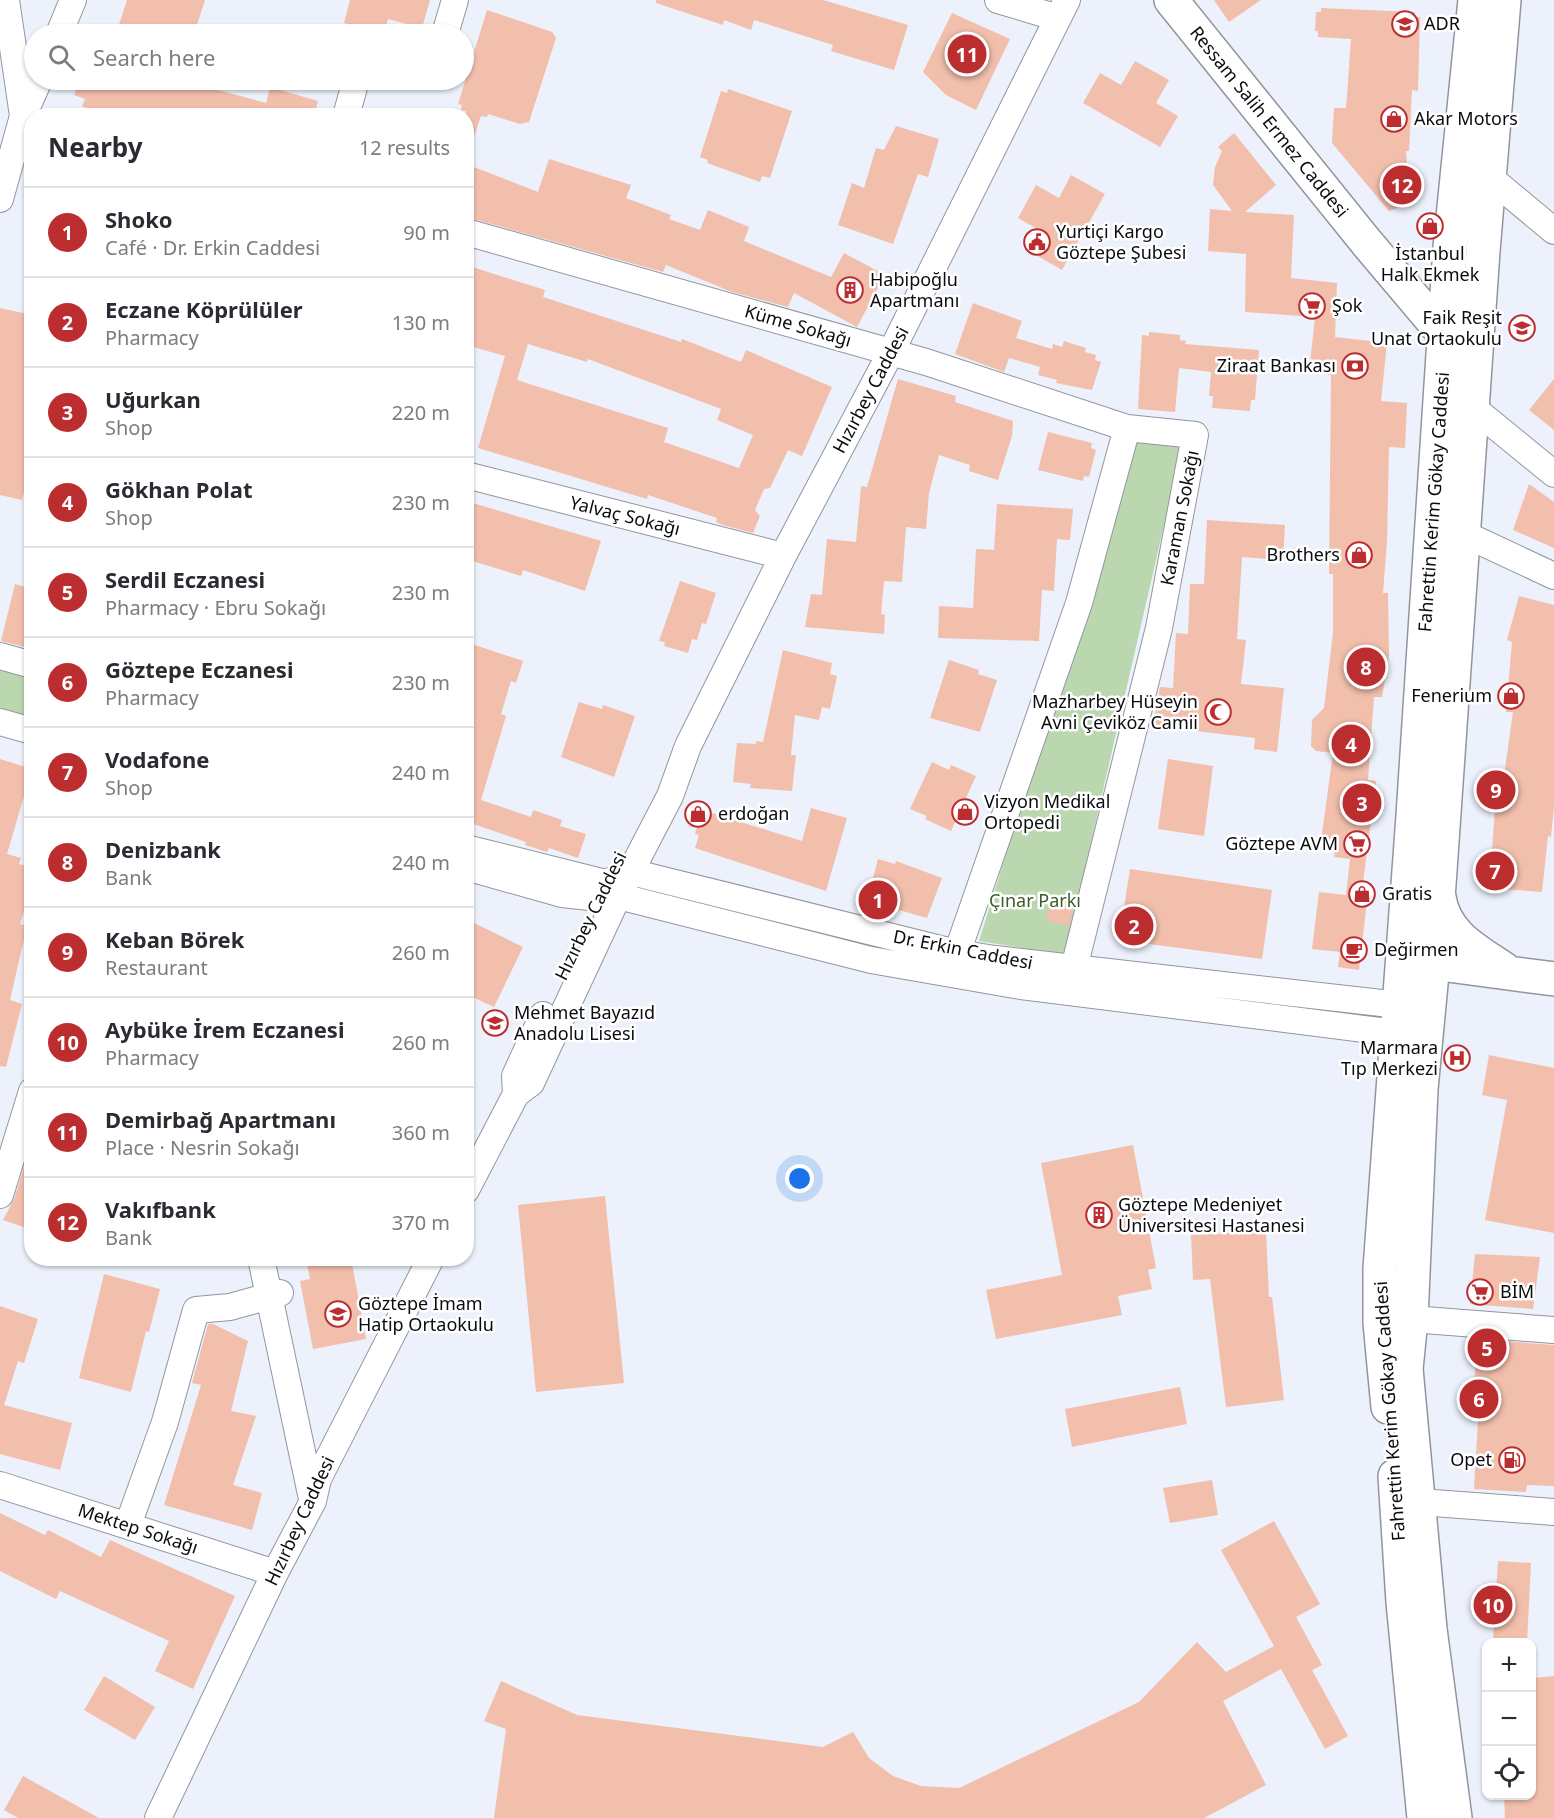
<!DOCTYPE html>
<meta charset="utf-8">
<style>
body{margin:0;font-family:"Noto Sans",sans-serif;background:#f2f2f3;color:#2b2b33}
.controls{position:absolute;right:18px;bottom:18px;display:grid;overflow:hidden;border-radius:12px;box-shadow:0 2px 4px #0004}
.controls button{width:54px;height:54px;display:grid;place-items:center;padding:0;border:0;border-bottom:2px solid #e1e1e2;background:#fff;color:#2b2b33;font:30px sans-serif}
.you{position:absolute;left:800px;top:1179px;width:21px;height:21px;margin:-15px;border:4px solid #fff;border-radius:50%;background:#1a73e8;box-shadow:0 0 0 9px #1a73e833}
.badge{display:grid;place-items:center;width:39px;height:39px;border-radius:50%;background:#bc2d30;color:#fff;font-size:20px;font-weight:700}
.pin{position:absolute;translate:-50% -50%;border:3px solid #fff;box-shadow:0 2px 6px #0006}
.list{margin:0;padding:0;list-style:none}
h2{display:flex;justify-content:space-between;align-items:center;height:78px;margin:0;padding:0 24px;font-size:26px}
h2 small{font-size:20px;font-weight:400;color:#7c7c81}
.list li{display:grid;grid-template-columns:39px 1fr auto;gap:18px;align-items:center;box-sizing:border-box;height:90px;padding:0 24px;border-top:2px solid #e1e1e2}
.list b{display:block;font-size:22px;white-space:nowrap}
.list p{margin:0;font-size:20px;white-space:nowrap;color:#7c7c81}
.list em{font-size:20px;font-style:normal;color:#7c7c81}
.icon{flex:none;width:33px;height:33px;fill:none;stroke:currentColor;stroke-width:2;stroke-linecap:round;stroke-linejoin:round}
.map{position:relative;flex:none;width:1554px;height:1818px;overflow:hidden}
.search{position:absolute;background:#fff;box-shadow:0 2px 4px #0004;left:24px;top:24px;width:450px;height:66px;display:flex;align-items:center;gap:15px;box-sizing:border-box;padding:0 21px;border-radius:33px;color:#7c7c81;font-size:22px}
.panel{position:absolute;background:#fff;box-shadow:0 2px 4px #0004;left:24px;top:108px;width:450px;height:1158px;border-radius:24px}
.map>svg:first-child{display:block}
.green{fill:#bbd7af}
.building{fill:#f2bfad;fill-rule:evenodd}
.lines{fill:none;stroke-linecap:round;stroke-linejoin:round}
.minor-casing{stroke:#91969e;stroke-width:28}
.major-casing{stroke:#91969e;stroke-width:36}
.minor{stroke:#fff;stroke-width:26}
.major{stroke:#fff;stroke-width:33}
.labels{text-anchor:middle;stroke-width:5;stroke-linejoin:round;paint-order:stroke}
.poi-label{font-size:18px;fill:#0a0b0e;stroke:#fff;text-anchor:start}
.street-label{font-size:18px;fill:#0a0b0e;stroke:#fff}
.park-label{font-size:18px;fill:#3a5e26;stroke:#fff}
</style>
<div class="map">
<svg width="1554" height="1818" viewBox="0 0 1554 1818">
<rect width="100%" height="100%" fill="#ecf1fb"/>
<!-- green -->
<path class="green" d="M1134,443H1183L1065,955L979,941Z
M0,668L31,678V721L0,712Z"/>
<!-- building -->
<path class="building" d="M127,0H205L194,34H116Z
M350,0H430L422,28L388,19L384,34L362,32L363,28L344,23Z
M656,0H823L908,25L894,70L831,51L833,45L754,20L751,30L724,20L723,25L656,3Z
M1214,0H1261L1229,22Z
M1321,8L1415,12V17H1420L1418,91L1412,90L1409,151H1406L1410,204L1389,211L1332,143L1334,108H1346L1351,39L1318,37V31H1315L1316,12H1321Z
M487,10L552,32L556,38L529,122L520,124L488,114L487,117L481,116L470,149H466V111L461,110L462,105L458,104Z
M952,13L1010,39L976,110L946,95L923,72Z
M1135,61L1169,80L1156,103L1178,116L1160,147L1083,103L1100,73L1121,85Z
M80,80H181L266,103L270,87L318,101L314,116H105L82,106L85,99L74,95Z
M728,89L792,111L770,178L762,176L760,182L707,163L708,160L700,157L721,91L727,93Z
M896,126L939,139L928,177L918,174L893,244L838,225L852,183L864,188L876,148L884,150Z
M1234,133L1276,185L1245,212L1294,215L1291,278L1337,283L1335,337L1387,343L1381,401L1407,403L1405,448L1389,447L1387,541L1383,593H1388L1389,655L1382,697H1374L1368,780L1376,781L1363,883L1369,884L1359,970L1338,967L1340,952L1312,949L1319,892L1346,895L1350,859L1334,857L1335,850L1320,848L1333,753L1316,751L1311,746L1312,720L1324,708L1333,633V574H1329L1331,375L1309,372L1315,317L1245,312L1246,254L1208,251L1210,209L1232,211L1213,185L1215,167L1222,151L1218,147Z
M549,159L631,185L626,198L671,215L669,219L700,230L708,210L749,227L744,241L831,277L844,253L885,275L857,327L794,293L788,307L732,292L666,265L663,272L466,217V164L538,192Z
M1071,175L1105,194L1062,270L1029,251L1041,231L1018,218L1036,185L1059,198Z
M466,265L545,290L543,297L681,342L682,339L741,362L746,350L832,387L802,456L788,450L770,488L764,489L755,510L760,516L753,533L723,525L716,522L717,518L648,495L647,499L478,448L505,356L466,345ZM528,344L587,362L588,359L721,409L717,420L753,435L739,468L664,442L668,428L517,380Z
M973,303L1022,321L1016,338L1052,349L1053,344L1062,347L1064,341L1086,348L1085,352L1096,355L1095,360L1101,362L1092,390L1056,383L1057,380L1038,375L1040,367L1009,358L1004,372L955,354Z
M0,308L32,315V457L22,500L0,495Z
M1149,332L1180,335V340L1186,341L1185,344L1259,350L1255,400H1251L1250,411L1212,408L1213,396H1209L1211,372L1179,368L1175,412L1138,409L1142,335L1149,336Z
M898,379L956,396L955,402L1013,421L1012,436L998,480L969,471L970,465L939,455L929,493L926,529L906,527L902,582L884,581L881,614L885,615L884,634L805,627L811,594L822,595L827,539L856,542L861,486L867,487Z
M1554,379V430L1529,410Z
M1048,432L1092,443L1091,448L1096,450L1089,477L1084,476L1083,481L1038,470Z
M1529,484L1554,502V548L1513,530Z
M466,501L601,541L585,591L523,570L521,576L466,559Z
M997,504L1073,509L1070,540L1057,539L1054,591L1042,590L1039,641L938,638L939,606L973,608L976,549L994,550Z
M1207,520L1285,525L1283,560L1242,557L1237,639L1246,640L1241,684L1284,688L1277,752L1254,749L1255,738L1153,726L1160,687L1173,688L1176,633L1188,634L1190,584H1204Z
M680,581L716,593L706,624L702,623L697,640L692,639L688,653L664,646L665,642L659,641Z
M15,584L32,589V649L1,641Z
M1519,596L1554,605V806L1551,837L1548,836L1542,892L1489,888L1497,783H1503L1513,712H1506L1512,642L1507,640Z
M466,642L523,661L516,683L511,681L501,714L506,716L481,800L531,817L533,810L562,820L560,826L586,834L578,858L549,848L547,852L525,845L526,842L473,824L470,833H466Z
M783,650L832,663L830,674L837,676L830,709L822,707L819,720L795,715L791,755H796L792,791L750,788L751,784L733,782L737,743L756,744V741L763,742Z
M949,660L979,670L978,674L997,680L980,732L930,718Z
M579,702L602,709L603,705L635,716L614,777L561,757Z
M0,759L32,769L7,854L21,858L19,864L32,867V886L20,924L27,926L10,1000L22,1004L6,1067L0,1066Z
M1168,759L1213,766L1204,836L1158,829Z
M932,762L949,770L951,765L976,776L951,831L925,819L927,816L910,809Z
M811,808L847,818L826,891L695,848L699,835L695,834L702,810L802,841Z
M878,859L895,864L896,861L942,878L927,918L867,901Z
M1130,869L1272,890L1262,959L1119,940Z
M1051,896L1075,901L1069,926L1046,920Z
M466,919L523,947L494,1007L466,994Z
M1489,1055L1554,1068V1233L1485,1220L1507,1100L1482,1095Z
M1133,1145L1156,1268L1148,1270L1152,1289L1118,1296L1122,1315L996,1339L986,1290L1062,1275L1041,1163Z
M30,1147H32V1230L3,1220L14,1199Z
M605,1196L624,1383L536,1392L518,1205Z
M1266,1231L1269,1297H1272L1284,1400L1226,1407L1210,1279L1193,1280L1191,1235Z
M1475,1254L1540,1257L1533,1309L1470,1304Z
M306,1258H351L366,1339L313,1349L300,1281L310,1279Z
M104,1274L160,1289L149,1332L146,1331L131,1392L79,1378Z
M0,1306L38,1319L24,1363L18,1361L4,1405L72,1423L60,1470L0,1454Z
M208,1324H213L248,1341L231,1411L256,1416L233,1485L262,1493L252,1530L164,1505L201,1385L192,1383Z
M1477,1339L1554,1345V1486L1527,1485L1526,1492L1474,1489L1479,1404H1473Z
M1180,1387L1187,1424L1072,1447L1065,1409Z
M1212,1480L1218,1515L1170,1523L1163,1488Z
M0,1513L45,1535L48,1530L101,1557L110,1540L235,1596L193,1689L155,1671L169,1641L60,1591L56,1599L0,1571Z
M1274,1521L1320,1604L1296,1617L1322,1665L1312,1670L1348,1736L1325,1749L1281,1669L1223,1701L1266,1785L1204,1818H494L506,1729L484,1721L501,1681L577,1715L823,1747L853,1732L869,1758L893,1776L921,1786L959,1788L1139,1702L1197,1642L1226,1672L1274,1646L1221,1550Z
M1498,1561L1531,1563L1527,1642H1493Z
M104,1676L155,1707L135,1740L84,1710Z
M1554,1676V1818H1505L1504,1796H1532V1678Z
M23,1776L99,1818H18L4,1810Z"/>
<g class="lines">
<!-- minor casing -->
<g class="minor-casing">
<path id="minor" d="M6,0L23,116L32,148
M998,0L1058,18
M59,34L73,0
M445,34L455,0
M346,116L356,80
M1488,176L1554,231
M0,199L23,116L39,80
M466,232L926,362L1127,428L1195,435L1159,628L1068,992
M1472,407L1554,474
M466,475L783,556
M1462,533L1554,576
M0,656L32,665
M0,722L32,731
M466,848L606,883L631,872L957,953L995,959L1399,1005L1417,1010
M466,867L562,894L599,898L618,896L871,960L1021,986L1396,1033
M957,953L1079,603L1127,428
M516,1094L531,1083L618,896L670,796L688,746L783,556L891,352L1067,0
M466,1190L516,1094L515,1076L543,1015
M0,1195L32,1091
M261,1258L312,1499
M1411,1319L1554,1330
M0,1485L275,1573
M1420,1502L1554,1512
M128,1525L165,1422L196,1310L230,1307L280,1293
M158,1818L275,1573L313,1501L318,1479L431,1258"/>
</g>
<!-- major casing -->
<g class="major-casing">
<path id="major" d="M1171,0L1367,243L1444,334
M1439,897C1444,934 1476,950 1504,969
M1419,980L1433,963L1554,979
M1388,1407L1380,1323V1269L1413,816L1450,247L1475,0
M1395,1476L1403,1602L1424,1818
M1455,1818L1430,1629L1406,1369L1411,1319L1421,1089L1435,942L1483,251L1504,0"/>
</g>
<!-- minor -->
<use href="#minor" class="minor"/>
<!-- major -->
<use href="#major" class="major"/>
</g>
<!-- icons -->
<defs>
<g id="school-ring" transform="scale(1.35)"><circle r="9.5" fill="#fff" stroke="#bc2d30" stroke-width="1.5"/><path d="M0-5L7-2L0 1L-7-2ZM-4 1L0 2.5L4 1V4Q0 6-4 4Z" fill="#bc2d30"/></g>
<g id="shop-ring" transform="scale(1.35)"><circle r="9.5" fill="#fff" stroke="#bc2d30" stroke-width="1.5"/><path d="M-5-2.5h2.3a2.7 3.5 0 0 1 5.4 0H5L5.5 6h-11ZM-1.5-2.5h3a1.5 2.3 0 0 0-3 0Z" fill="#bc2d30"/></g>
<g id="civic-ring" transform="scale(1.35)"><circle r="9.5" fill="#fff" stroke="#bc2d30" stroke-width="1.5"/><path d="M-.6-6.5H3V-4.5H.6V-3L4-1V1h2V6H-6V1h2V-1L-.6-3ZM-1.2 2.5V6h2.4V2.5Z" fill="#bc2d30"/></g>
<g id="building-ring" transform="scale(1.35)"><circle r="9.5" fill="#fff" stroke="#bc2d30" stroke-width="1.5"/><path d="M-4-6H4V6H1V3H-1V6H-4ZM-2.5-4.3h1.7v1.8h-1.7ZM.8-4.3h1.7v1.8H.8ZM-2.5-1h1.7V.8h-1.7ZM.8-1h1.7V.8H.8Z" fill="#bc2d30"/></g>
<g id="supermarket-ring" transform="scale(1.35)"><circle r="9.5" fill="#fff" stroke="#bc2d30" stroke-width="1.5"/><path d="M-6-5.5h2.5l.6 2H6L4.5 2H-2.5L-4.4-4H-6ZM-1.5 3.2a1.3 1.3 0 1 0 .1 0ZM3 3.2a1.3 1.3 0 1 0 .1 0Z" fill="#bc2d30"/></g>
<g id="bank-ring" transform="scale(1.35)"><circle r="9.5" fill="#fff" stroke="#bc2d30" stroke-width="1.5"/><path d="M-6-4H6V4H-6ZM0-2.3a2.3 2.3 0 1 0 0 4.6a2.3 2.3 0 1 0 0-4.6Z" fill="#bc2d30"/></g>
<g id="mosque-ring" transform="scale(1.35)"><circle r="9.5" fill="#fff" stroke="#bc2d30" stroke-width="1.5"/><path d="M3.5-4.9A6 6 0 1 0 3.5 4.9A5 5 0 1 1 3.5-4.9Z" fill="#bc2d30"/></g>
<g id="cafe-ring" transform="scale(1.35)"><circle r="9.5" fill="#fff" stroke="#bc2d30" stroke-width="1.5"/><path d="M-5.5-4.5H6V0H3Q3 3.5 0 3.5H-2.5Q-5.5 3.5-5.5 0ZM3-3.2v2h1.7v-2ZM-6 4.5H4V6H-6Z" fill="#bc2d30"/></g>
<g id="hospital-ring" transform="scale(1.35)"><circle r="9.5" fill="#fff" stroke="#bc2d30" stroke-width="1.5"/><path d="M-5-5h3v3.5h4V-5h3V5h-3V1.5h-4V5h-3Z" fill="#bc2d30"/></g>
<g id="fuel-ring" transform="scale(1.35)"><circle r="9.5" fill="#fff" stroke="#bc2d30" stroke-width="1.5"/><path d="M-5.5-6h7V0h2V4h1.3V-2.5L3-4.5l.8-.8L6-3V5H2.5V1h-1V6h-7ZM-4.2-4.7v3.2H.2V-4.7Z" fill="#bc2d30"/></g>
</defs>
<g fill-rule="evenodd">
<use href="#school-ring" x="1405" y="24"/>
<use href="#shop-ring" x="1394" y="119"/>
<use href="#shop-ring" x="1430" y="226"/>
<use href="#civic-ring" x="1037" y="242"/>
<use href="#building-ring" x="850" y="290"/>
<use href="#supermarket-ring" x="1312" y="306"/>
<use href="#school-ring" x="1522" y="328"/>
<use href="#bank-ring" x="1355" y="366"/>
<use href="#shop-ring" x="1359" y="555"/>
<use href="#shop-ring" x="1511" y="696"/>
<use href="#mosque-ring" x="1218" y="712"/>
<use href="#shop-ring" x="965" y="812"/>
<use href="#shop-ring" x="698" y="814"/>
<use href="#supermarket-ring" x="1357" y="844"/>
<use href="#shop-ring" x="1362" y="894"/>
<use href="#cafe-ring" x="1354" y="950"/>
<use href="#school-ring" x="495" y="1023"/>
<use href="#hospital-ring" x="1457" y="1058"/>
<use href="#building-ring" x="1099" y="1215"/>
<use href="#supermarket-ring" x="1480" y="1292"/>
<use href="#school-ring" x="338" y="1314"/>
<use href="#fuel-ring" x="1512" y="1460"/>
</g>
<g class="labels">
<!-- poi labels -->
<g class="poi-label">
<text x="1424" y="30">ADR</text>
<text x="1414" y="125">Akar Motors</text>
<text x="1056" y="238">Yurtiçi Kargo<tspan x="1056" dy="21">Göztepe Şubesi</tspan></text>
<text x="1430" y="260" text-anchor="middle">İstanbul<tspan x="1430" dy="21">Halk Ekmek</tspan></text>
<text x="870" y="286">Habipoğlu<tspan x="870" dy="21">Apartmanı</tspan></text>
<text x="1332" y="312">Şok</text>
<text x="1502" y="324" text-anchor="end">Faik Reşit<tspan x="1502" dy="21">Unat Ortaokulu</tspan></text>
<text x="1336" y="372" text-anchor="end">Ziraat Bankası</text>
<text x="1340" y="561" text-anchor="end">Brothers</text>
<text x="1492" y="702" text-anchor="end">Fenerium</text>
<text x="1198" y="708" text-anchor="end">Mazharbey Hüseyin<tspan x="1198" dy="21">Avni Çeviköz Camii</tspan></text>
<text x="984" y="808">Vizyon Medikal<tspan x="984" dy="21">Ortopedi</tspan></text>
<text x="718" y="820">erdoğan</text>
<text x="1338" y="850" text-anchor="end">Göztepe AVM</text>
<text x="1382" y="900">Gratis</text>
<text x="1374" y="956">Değirmen</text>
<text x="514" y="1019">Mehmet Bayazıd<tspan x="514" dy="21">Anadolu Lisesi</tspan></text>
<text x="1438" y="1054" text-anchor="end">Marmara<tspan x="1438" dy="21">Tıp Merkezi</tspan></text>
<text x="1118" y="1211">Göztepe Medeniyet<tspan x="1118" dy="21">Üniversitesi Hastanesi</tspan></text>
<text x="1500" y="1298">BİM</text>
<text x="358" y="1310">Göztepe İmam<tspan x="358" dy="21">Hatip Ortaokulu</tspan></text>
<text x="1492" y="1466" text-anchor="end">Opet</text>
</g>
<!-- street labels -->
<g class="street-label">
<text transform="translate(1269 122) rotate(51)" y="6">Ressam Salih Ermez Caddesi</text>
<text transform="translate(798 326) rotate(16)" y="6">Küme Sokağı</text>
<text transform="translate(871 390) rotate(-62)" y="6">Hızırbey Caddesi</text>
<text transform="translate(1434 502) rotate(-86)" y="6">Fahrettin Kerim Gökay Caddesi</text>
<text transform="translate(625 516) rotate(14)" y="6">Yalvaç Sokağı</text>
<text transform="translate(1180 518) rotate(-79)" y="6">Karaman Sokağı</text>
<text transform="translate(591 916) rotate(-64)" y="6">Hızırbey Caddesi</text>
<text transform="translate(963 950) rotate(11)" y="6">Dr. Erkin Caddesi</text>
<text transform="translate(1390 1411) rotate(-94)" y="6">Fahrettin Kerim Gökay Caddesi</text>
<text transform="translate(300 1521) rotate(-65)" y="6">Hızırbey Caddesi</text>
<text transform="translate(138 1529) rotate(18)" y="6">Mektep Sokağı</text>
</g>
<!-- park labels -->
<g class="park-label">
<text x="1035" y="907">Çınar Parkı</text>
</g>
</g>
</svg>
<div class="controls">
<button>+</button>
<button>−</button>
<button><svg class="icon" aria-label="locate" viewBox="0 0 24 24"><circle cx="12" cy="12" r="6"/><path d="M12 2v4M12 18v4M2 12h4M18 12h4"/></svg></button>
</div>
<div class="you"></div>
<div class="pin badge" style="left:878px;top:900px">1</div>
<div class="pin badge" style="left:1134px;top:926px">2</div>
<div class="pin badge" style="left:1362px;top:803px">3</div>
<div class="pin badge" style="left:1351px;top:744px">4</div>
<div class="pin badge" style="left:1487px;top:1348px">5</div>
<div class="pin badge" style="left:1479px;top:1399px">6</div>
<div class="pin badge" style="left:1495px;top:871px">7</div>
<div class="pin badge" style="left:1366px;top:667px">8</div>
<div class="pin badge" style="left:1496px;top:790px">9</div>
<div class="pin badge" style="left:1493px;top:1605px">10</div>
<div class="pin badge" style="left:967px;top:54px">11</div>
<div class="pin badge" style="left:1402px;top:185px">12</div>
<div class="search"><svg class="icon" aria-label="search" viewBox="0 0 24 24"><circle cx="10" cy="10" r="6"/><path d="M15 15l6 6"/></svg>Search here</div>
<section class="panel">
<h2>Nearby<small>12 results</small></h2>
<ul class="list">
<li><span class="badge">1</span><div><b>Shoko</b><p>Café · Dr. Erkin Caddesi</p></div><em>90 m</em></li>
<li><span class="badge">2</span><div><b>Eczane Köprülüler</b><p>Pharmacy</p></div><em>130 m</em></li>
<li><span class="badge">3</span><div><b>Uğurkan</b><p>Shop</p></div><em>220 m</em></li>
<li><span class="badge">4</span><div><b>Gökhan Polat</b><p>Shop</p></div><em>230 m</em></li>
<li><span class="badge">5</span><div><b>Serdil Eczanesi</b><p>Pharmacy · Ebru Sokağı</p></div><em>230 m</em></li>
<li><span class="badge">6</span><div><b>Göztepe Eczanesi</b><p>Pharmacy</p></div><em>230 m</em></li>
<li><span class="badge">7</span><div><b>Vodafone</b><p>Shop</p></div><em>240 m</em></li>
<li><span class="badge">8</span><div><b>Denizbank</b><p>Bank</p></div><em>240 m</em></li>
<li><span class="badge">9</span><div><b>Keban Börek</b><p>Restaurant</p></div><em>260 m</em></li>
<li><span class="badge">10</span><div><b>Aybüke İrem Eczanesi</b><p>Pharmacy</p></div><em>260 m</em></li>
<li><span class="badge">11</span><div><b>Demirbağ Apartmanı</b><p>Place · Nesrin Sokağı</p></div><em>360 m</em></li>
<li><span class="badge">12</span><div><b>Vakıfbank</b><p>Bank</p></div><em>370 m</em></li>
</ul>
</section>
</div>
